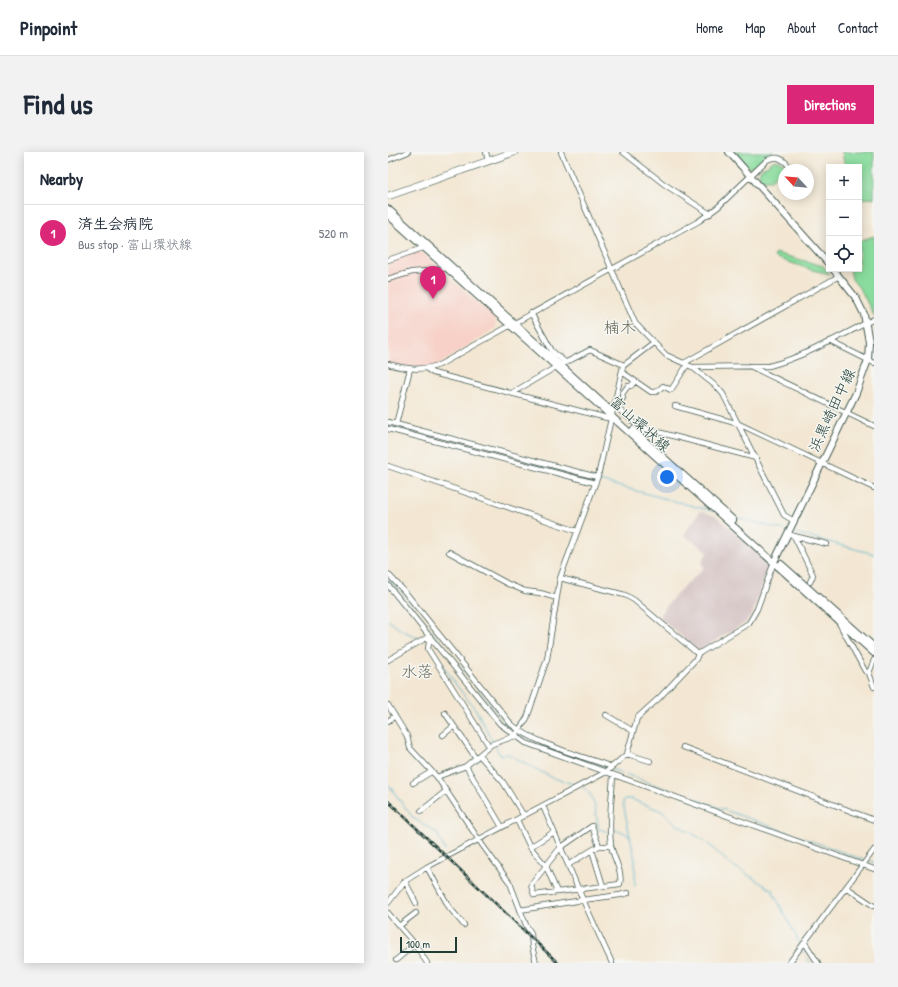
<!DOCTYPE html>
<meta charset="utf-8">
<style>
body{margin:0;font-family:"Patrick Hand","Klee One",sans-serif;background:#f2f2f3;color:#1f2937}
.controls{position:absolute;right:12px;top:12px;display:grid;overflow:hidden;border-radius:0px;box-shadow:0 2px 10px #0003}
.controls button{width:36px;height:36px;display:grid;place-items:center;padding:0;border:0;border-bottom:1px solid #e0e1e3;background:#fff;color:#1f2937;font:20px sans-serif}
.compass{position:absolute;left:390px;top:12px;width:36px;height:36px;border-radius:50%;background:#fff;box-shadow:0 2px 10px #0003;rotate:296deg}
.scale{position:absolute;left:12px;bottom:10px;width:57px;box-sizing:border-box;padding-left:4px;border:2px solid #1f3d34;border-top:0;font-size:11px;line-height:14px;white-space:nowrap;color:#1f3d34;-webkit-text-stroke:3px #f6f6f2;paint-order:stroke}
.you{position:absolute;left:279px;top:325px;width:14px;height:14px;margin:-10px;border:3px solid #fff;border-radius:50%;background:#1a73e8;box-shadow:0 0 0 6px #1a73e833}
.badge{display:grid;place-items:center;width:26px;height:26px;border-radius:50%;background:#db2777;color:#fff;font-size:13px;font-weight:700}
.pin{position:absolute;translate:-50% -33px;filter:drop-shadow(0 1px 2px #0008)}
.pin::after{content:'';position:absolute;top:21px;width:14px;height:12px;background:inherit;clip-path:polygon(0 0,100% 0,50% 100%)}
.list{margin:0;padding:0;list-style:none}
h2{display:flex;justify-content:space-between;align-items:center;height:52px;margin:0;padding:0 16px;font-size:17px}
h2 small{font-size:13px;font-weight:400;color:#747a83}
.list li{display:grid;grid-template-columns:26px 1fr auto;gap:12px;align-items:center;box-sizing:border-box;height:56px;padding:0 16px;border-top:1px solid #e0e1e3}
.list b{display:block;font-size:15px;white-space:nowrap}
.list p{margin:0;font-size:13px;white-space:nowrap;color:#747a83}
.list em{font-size:13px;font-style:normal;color:#747a83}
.icon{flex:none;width:22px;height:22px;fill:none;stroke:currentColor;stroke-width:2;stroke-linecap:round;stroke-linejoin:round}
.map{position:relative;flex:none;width:486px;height:811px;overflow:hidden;border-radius:0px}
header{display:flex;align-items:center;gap:24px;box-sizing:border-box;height:56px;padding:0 20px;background:#fff;border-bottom:1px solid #e0e1e3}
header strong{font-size:19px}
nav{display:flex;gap:22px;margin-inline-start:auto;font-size:14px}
.intro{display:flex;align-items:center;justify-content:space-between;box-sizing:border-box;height:96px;padding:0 24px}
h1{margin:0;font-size:28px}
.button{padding:10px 18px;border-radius:0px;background:#db2777;color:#fff;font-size:14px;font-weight:700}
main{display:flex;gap:24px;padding:0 24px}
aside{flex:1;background:#fff;border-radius:0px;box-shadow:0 2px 10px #0003}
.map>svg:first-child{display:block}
.built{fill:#f7d1c7}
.industrial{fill:#d2bfc0}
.green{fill:#89dc9d;stroke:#548c68}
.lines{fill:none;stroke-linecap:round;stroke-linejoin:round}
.stream{stroke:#4cafcb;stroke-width:1}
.minor-casing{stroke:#3f564c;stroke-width:6}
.major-casing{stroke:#3f564c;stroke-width:8}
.highway-casing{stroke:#3f564c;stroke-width:8}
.minor{stroke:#fff;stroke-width:4.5}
.major{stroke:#fff;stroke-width:6}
.highway{stroke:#fff;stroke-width:7}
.rail-casing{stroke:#1f3d34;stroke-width:2.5}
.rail{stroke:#f6f6f2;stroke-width:1;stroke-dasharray:3;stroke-linecap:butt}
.labels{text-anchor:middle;stroke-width:3;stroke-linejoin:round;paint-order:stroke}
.street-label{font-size:15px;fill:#1f3d34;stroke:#f6f6f2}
.neighbourhood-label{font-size:16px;fill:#676757;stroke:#f6f6f2}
</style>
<header>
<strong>Pinpoint</strong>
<nav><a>Home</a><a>Map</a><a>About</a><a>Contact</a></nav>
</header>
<div class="intro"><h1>Find us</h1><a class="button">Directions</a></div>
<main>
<aside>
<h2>Nearby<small></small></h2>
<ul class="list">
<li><span class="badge">1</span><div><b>済生会病院</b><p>Bus stop · 富山環状線</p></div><em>520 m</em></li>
</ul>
</aside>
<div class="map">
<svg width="486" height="811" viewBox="0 0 486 811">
<rect width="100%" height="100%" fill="#f6f6f2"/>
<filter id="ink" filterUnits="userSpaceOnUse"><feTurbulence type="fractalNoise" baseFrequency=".025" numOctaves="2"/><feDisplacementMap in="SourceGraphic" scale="8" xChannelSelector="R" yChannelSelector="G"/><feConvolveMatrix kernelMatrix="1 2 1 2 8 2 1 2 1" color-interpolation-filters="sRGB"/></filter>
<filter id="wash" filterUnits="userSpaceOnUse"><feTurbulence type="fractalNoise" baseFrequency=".012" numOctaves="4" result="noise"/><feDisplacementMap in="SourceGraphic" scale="16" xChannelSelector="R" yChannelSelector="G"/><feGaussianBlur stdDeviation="0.9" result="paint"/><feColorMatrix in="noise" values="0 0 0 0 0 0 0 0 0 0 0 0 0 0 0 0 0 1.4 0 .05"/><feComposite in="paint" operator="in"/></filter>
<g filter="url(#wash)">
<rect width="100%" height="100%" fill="#f3e7d3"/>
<!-- built -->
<path class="built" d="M32,99L108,167L107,176L51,213L39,217L0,212V109Z"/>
<!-- industrial -->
<path class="industrial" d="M312,359L328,364L374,404L381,414L364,463L357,471L310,499L272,466V462L290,440L316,416L314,409L320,400L296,383Z"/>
<!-- green -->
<path class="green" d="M347,0H385C376,4 371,13 361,16Z
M454,0H486V46L471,47V15H457Z
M387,8L395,10L397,15L383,28H374L371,25L372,18Z
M486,84V164L474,140L464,127L462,117H471V89Z
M388,101L435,114L442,122L424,118L386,105Z"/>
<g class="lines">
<!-- stream -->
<path class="stream" d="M0,274L207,328
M211,329L324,359
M346,365L396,378
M407,381L486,402
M0,427L11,437L117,571L127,579
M0,468L13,478L33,487
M42,494L69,534L88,558L105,590
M131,582L161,595
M106,592L112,603L120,602L165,626L189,633
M196,608L220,616
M223,617L476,708
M0,632L25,666L49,681L57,699
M194,635C209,643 207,663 211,677L220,680
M225,679C232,677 236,680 242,685
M481,709L486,710
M247,734V708L235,651L236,647H243L276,660L288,672L317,689L341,711L384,738L412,792
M414,797L422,811"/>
</g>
</g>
<g filter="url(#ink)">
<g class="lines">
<!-- minor casing -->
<g class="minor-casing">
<path id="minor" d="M98,0L100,9
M173,0L247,171L278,203L304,215L329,235L335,242L396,363L406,369
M235,0L276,32L322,62
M0,8L20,0
M0,108L35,96
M0,127L24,120L53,118L60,114
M143,161L164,199L177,210
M442,189L486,211
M296,211L451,124
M0,212C18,217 33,219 51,213L311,69L330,55L379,8C388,4 393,5 400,13
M173,213L202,198L236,213
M362,214L486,274
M304,215L381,214C418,204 452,184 486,167
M39,217L45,221L219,266L224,265
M234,220L263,240H268L275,234L283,238L299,213
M124,241L168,215
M228,250H232L235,246L234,242L240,234H243L247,229
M227,254L251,275L368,306
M287,254L351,272L486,336
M0,270L209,325
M8,272L22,217
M0,277L207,331
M0,314L189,379
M400,382L406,384L425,423L422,430
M406,384L439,392
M61,400L120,432L137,439L152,441L169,446
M0,422L17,440L123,572C147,592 194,604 224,615
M0,433L112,572L138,591L486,717
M451,471L477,519L481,521L486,535
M310,502L361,471L369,457L386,410
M0,508L42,484L40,497L101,594
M481,521L486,508
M0,553L19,584L22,596L49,625L95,694L122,731L138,773L143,781L144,794L148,811
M57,561L66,574
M218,563L245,579
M0,569L7,564
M55,583L66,574L88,606
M295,595L486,668
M239,602L262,609
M91,603L115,630L136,664
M78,614L114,675
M49,625L78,614L104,592L127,584L139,566L159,507L172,426L210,324L235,214L265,191
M25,631L43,620
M33,659L58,639
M129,668L142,695
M166,680L142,695L158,714L169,740
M211,694L204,674L172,696L143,733L146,743L232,732C235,719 225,706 223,693C220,670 224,646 225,623
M204,698L211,694H223
M180,713L204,698L215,734
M39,715L61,755L76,773
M17,729L28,751
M458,735L486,754
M0,751L17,729L39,715L218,620L239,602L249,566L271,546L308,507L310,502L246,448L237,443L172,426
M132,758L195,748L155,654
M0,761L11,774L28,761
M417,791L430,811
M27,792L39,811
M8,808L27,792L11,774
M224,811L195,748L232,743L240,741
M401,811L486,698"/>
</g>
<!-- major casing -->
<g class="major-casing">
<path id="major" d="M341,0L441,112
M0,57L223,259
M0,63L486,501
M245,278L345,368
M386,410L468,241L480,208L481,190L476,162L468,146L445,117
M393,412L486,495"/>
</g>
<!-- highway casing -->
<g class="highway-casing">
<path id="highway" d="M0,44L126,0"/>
</g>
<!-- minor -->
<use href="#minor" class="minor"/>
<!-- major -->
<use href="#major" class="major"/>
<!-- highway -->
<use href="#highway" class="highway"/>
<!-- rail casing -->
<g class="rail-casing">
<path id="rail" d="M0,649L170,811"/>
</g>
<!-- rail -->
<use href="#rail" class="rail"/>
</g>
</g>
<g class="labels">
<!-- street labels -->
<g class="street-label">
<text transform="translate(444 258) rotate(-65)" y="5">浜黒崎田中線</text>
<text transform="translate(252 272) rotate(42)" y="5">富山環状線</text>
</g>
<!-- neighbourhood labels -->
<g class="neighbourhood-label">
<text x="232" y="181">楠木</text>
<text x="29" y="525">水落</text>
</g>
</g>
</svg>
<div class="controls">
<button>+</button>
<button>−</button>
<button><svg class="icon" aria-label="locate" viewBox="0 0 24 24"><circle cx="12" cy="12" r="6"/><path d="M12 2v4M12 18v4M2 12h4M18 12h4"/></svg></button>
</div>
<svg class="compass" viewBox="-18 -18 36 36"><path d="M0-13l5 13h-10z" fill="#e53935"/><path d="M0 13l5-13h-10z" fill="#747a83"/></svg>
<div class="scale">100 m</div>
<div class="you"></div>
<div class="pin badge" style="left:45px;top:147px">1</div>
</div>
</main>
